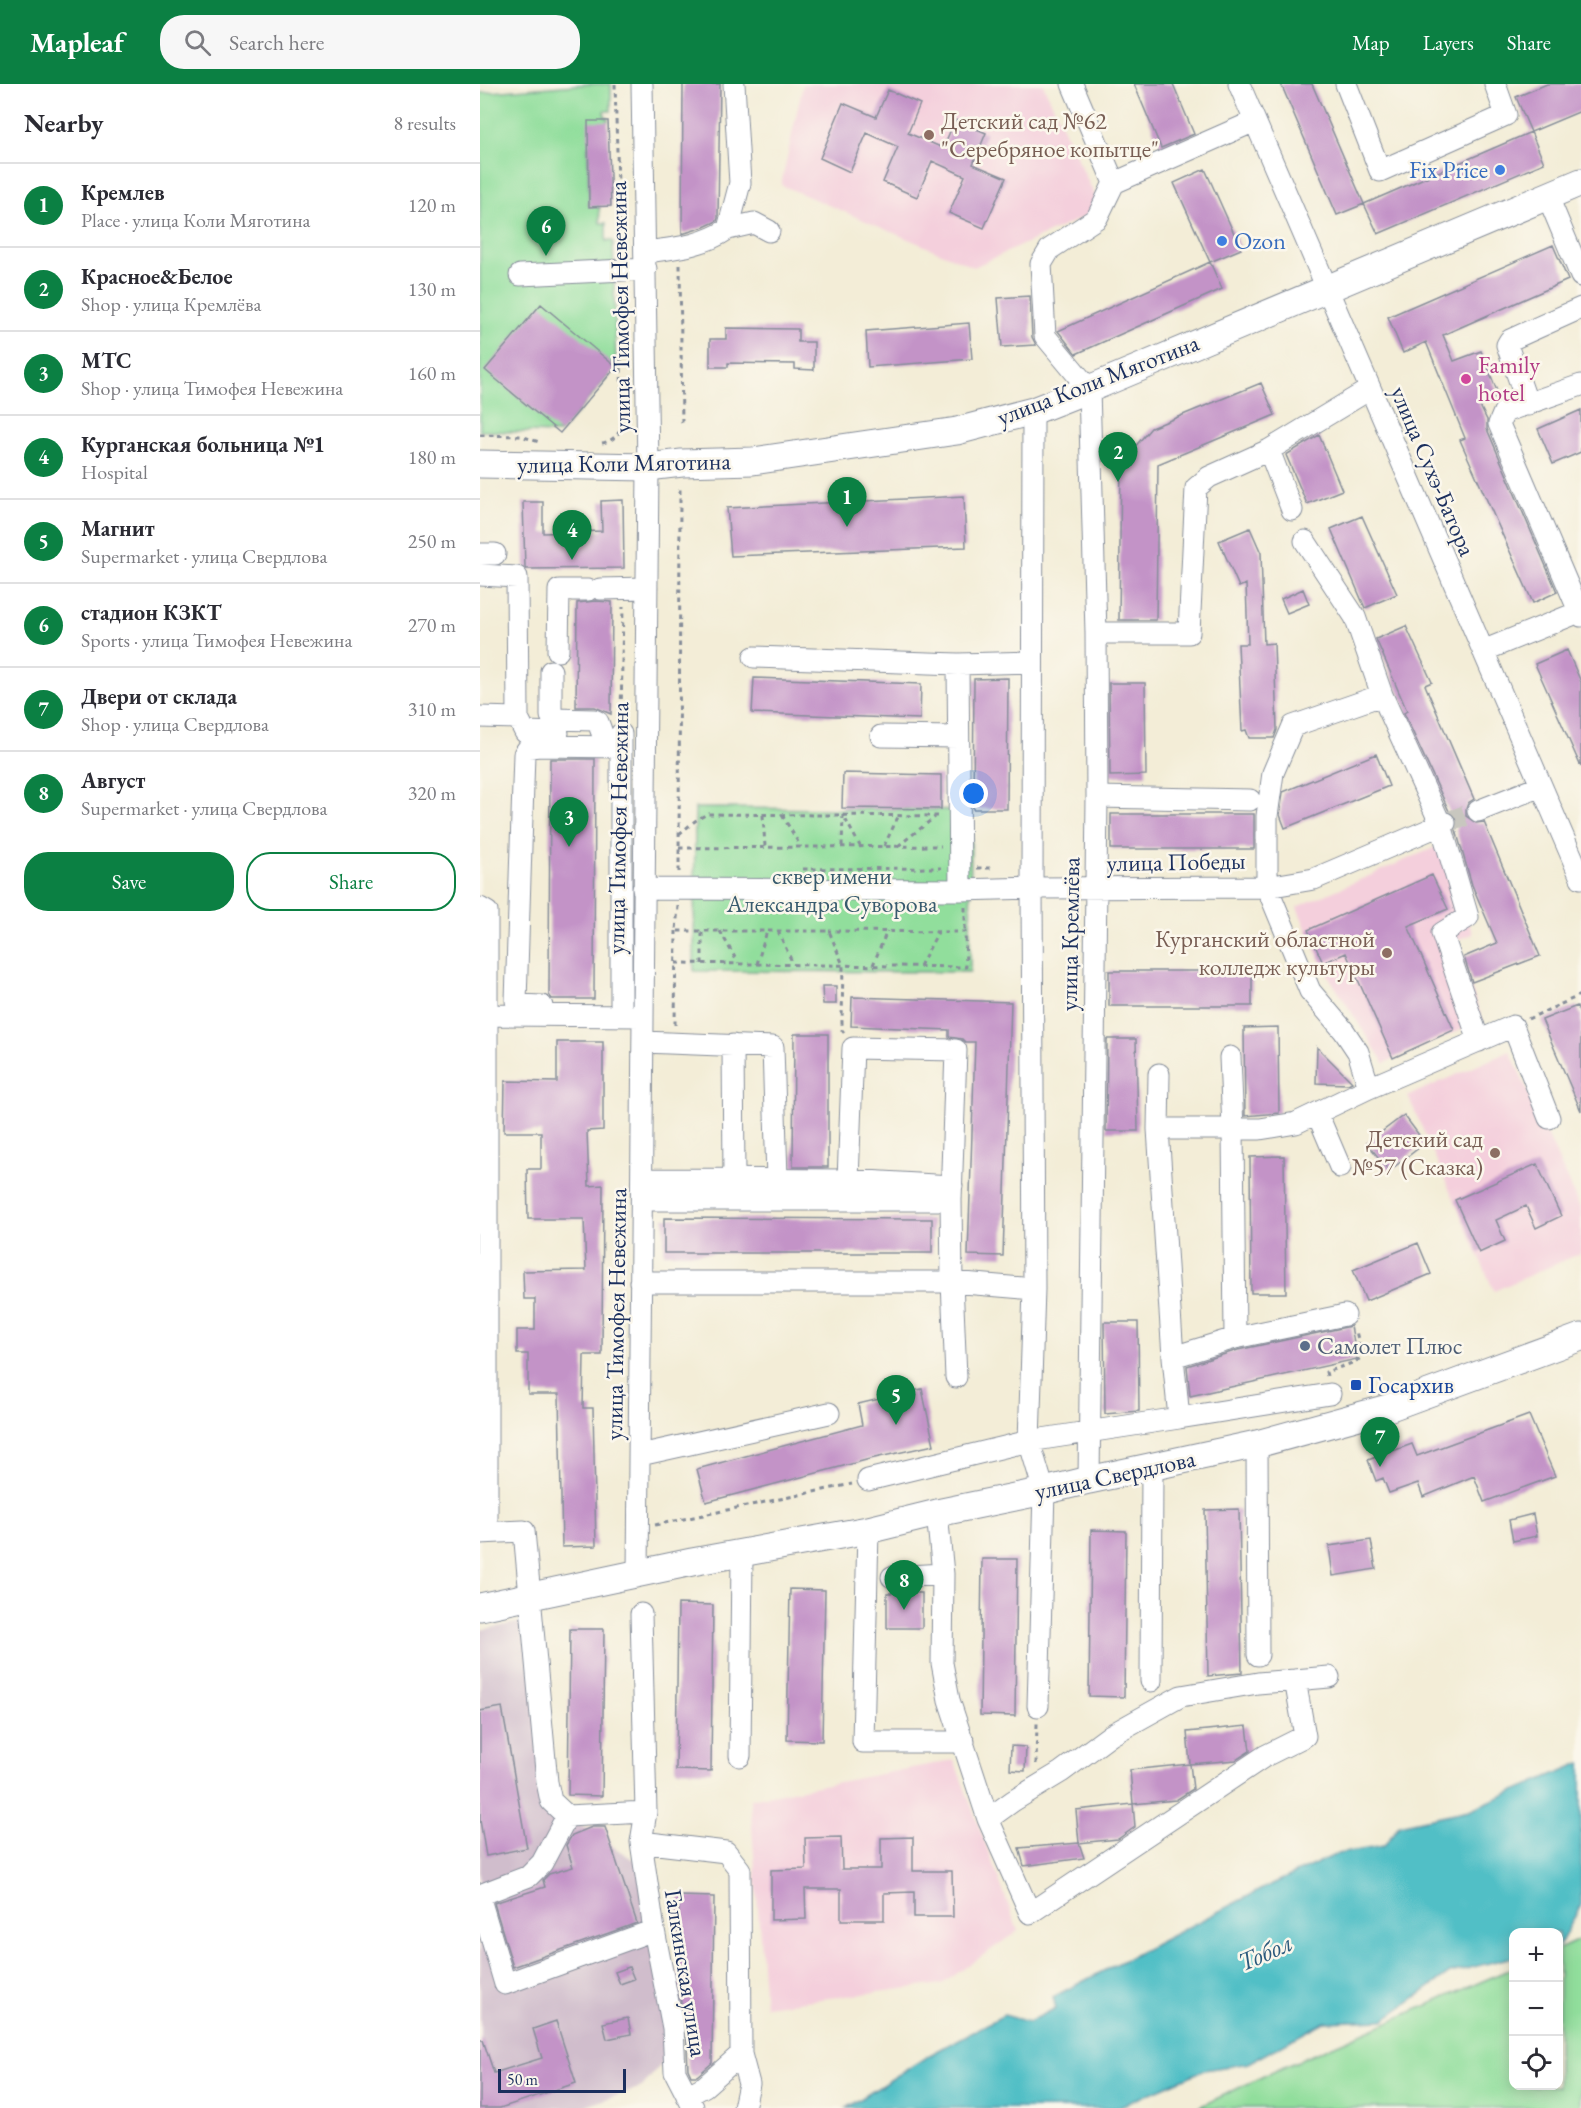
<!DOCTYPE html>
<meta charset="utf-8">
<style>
body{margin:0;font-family:"EB Garamond",serif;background:#f7f7f7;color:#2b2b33}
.controls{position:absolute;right:18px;bottom:18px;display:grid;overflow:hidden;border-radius:12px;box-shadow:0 3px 15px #0003}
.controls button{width:54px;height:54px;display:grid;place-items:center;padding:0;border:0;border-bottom:2px solid #e1e1e2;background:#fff;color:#2b2b33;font:30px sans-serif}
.scale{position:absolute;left:18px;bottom:15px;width:128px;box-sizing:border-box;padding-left:6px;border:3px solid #1b2f5e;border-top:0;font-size:16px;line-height:21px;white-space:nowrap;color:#1b2f5e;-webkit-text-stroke:4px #fbf7ec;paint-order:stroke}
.you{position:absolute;left:494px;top:710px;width:21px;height:21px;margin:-15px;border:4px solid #fff;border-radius:50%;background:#1a73e8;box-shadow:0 0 0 9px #1a73e833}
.badge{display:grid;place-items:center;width:39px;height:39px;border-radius:50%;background:#0b8043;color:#fff;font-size:20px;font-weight:700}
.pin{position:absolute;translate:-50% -50px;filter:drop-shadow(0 2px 3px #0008)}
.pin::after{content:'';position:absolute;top:32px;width:21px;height:18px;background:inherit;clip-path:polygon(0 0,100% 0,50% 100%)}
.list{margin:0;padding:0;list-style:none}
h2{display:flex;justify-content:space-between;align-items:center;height:78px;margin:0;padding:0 24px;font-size:26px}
h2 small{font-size:20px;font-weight:400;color:#7c7c81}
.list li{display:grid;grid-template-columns:39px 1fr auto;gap:18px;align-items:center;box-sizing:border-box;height:84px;padding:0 24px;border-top:2px solid #e1e1e2}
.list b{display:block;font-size:22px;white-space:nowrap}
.list p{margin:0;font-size:20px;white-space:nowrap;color:#7c7c81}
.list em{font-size:20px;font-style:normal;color:#7c7c81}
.actions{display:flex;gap:12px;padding:18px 24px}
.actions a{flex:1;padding:14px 0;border:2px solid #0b8043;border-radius:24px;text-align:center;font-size:21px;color:#0b8043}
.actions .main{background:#0b8043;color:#fff}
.icon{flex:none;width:33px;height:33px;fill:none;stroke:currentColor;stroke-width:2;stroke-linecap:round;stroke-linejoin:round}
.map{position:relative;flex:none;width:1101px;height:2024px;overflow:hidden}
header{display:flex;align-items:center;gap:36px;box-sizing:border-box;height:84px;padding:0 30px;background:#0b8043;color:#fff}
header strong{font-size:28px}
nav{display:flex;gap:33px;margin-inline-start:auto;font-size:21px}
.search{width:420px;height:54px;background:#f7f7f7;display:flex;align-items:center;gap:15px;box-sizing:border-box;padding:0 21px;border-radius:24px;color:#7c7c81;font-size:22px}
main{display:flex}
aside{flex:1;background:#fff}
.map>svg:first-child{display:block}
.built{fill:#f4cfdc}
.industrial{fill:#d0bdcc}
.green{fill:#91de9c;stroke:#56867d;stroke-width:1.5}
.water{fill:#51bfc6;stroke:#367792;stroke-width:1.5}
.building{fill:#c393c7}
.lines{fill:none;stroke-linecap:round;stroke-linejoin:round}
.minor-tunnel{stroke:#c8c7bf;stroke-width:21;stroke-dasharray:21 10;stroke-linecap:butt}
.minor-casing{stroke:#878e9a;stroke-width:23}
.major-casing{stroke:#878e9a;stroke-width:29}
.path{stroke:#878e9a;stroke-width:3;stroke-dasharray:4.5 4.5;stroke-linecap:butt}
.minor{stroke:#fff;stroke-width:21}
.major{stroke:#fff;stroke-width:27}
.education-dot{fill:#8d6e63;stroke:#fbf7ec;stroke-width:2}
.shop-dot{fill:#3f7fe0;stroke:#fbf7ec;stroke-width:2}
.hotel-dot{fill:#d1479c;stroke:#fbf7ec;stroke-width:2}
.service-dot{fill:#5c6f8a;stroke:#fbf7ec;stroke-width:2}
.transit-dot{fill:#1a4fb4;stroke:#fbf7ec;stroke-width:2}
.labels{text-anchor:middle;stroke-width:5;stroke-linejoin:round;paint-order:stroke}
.education-label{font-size:24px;fill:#785e54;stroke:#fbf7ec;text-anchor:end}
.shop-label{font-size:24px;fill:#366cbe;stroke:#fbf7ec;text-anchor:end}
.street-label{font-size:24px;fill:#1b2f5e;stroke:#fbf7ec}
.hotel-label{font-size:24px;fill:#b23c85;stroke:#fbf7ec;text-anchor:start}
.park-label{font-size:24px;fill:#385b6e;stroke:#fbf7ec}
.service-label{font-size:24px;fill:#4e5e75;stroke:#fbf7ec;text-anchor:start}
.transit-label{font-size:24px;fill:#164399;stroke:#fbf7ec;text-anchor:start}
.water-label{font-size:26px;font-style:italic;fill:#2b5a7d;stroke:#fbf7ec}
</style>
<header>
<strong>Mapleaf</strong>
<div class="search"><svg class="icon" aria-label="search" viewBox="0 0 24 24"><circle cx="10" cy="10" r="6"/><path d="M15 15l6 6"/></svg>Search here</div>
<nav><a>Map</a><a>Layers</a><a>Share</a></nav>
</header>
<main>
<aside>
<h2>Nearby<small>8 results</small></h2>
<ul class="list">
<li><span class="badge">1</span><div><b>Кремлев</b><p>Place · улица Коли Мяготина</p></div><em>120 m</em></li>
<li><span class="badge">2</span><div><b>Красное&amp;Белое</b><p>Shop · улица Кремлёва</p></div><em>130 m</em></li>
<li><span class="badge">3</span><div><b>МТС</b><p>Shop · улица Тимофея Невежина</p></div><em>160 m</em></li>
<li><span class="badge">4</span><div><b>Курганская больница №1</b><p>Hospital</p></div><em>180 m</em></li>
<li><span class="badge">5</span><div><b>Магнит</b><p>Supermarket · улица Свердлова</p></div><em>250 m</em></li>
<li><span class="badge">6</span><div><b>стадион КЗКТ</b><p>Sports · улица Тимофея Невежина</p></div><em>270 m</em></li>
<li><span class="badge">7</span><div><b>Двери от склада</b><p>Shop · улица Свердлова</p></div><em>310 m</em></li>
<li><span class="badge">8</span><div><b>Август</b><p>Supermarket · улица Свердлова</p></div><em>320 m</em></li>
</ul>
<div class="actions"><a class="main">Save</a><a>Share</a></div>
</aside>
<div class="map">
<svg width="1101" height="2024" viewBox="0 0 1101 2024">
<rect width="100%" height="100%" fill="#fbf7ec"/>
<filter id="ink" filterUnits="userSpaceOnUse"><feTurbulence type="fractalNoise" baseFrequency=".0167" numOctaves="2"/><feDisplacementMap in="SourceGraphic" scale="12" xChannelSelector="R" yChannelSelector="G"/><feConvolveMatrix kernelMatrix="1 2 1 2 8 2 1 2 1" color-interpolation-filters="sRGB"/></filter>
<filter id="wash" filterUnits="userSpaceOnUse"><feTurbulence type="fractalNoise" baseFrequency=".008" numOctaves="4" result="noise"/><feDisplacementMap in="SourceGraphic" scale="24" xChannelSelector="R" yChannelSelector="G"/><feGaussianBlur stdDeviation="1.35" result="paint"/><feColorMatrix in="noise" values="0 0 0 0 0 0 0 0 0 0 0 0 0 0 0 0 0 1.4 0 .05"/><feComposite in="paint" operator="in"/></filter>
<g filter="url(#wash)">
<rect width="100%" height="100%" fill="#f3edd7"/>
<!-- built -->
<path class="built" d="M323,0H563L621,125L494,183L301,101Z
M958,762L993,850L973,857L1003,936L904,979L842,882L817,823Z
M1030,967L1101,1126V1169L1014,1207L928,1012Z
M474,1676L538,1847L462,1900L285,1922L270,1715Z"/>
<!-- industrial -->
<path class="industrial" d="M59,1535L69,1721L163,1782L200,1958L162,2003L101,2024H0V1546Z"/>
<!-- green -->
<path class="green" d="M108,0H131V27H124L125,33L128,34V37L108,63L109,122H119L120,139H126V157H133L136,283L80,349L0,347V9Z
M215,724L491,726L490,888L214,887Z
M1101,1855V2024H717L788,1990L1033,1884L1034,2002H1078L1079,1865Z"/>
<!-- water -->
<path class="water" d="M1101,1679V1821L1079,1862L1078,1848H1034L1033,1873L970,1889L903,1936L844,1938L769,1979L724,1986L636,2024H366L448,1972L524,1931L549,1938L576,1924L573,1913L786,1803L857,1770L904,1762L919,1741L989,1726Z"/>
<g id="blocks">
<!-- building -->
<path class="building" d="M203,0H240L238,134L237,137L224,143L202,150Z
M654,0H693L714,50L681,64Z
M801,0H832L884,120L857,131Z
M1067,0H1101V27L1051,48L1036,13Z
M408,6L440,20L428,49L463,64L475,36L506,49L493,80L526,94L504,144L469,129L485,92L452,77L437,113L403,98L418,63L387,49L370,88L340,74L363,19L396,33Z
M108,37H128L131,122L109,123Z
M1051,48L1064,79L898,150L884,120Z
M725,85L761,165L730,178L694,99Z
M1073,161L1088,196L963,251L974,277L1001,267L1019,312L999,320L1007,336V345L1077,508L1053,519L980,356L985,354L946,258L923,269L908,233Z
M730,178L742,205L596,270L578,247Z
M550,212L552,253L556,261L522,263L518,214Z
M61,220L136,283L80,349L5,286Z
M489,239L492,275L388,283L386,247Z
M246,244L318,245V258H334V286L315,285V280L248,279V283H230V255H246Z
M781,299L795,331L678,380L676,536H639L641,379L671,344Z
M1101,326V368L1073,380L1058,345Z
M839,351L862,406L827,420L806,371Z
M484,412L486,463L251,472L247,424Z
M143,416L144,484L46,485L45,483L43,418H63V449L122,447L121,417Z
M882,432L917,510L885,524L851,445Z
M770,444L781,469L784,560L794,559L797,646L794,654H769L766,646L762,647L758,560H768L766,500L759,503L739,457Z
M823,505L829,520L807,529L801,515Z
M115,517L132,518L131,630L115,623H96L97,519Z
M926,542L952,598L945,601L994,715L988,719L986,725V732L996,739L1004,738L1060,872L992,898L984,873L1017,859L992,801L976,746L977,735L969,727L924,629L927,627L896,555Z
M1087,566L1101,598V683L1055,580Z
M274,594L441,600L440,635L272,629Z
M528,594L527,725H493L494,595Z
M629,599H665L666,691L630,692Z
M896,670L909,702L805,744L800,731L803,708Z
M70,675H115L114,915H72L69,911Z
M363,689L461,691V725L362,724Z
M631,730H774V765H631Z
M952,791L968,825L928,842L974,946L913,974L866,869L843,879L828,846Z
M629,887H772V922H629Z
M342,902H356V920H343Z
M372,913L531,918L523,1172L488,1171L495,958H485L482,955L469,953V946L371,942Z
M1097,922L1101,932V1027L1062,936Z
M798,943L799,1029L765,1032L764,944Z
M314,950H348V1083H313Z
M627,955H656L658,1047H626Z
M77,958H123V1046L107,1047L109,1102L123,1101L122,1271H104L103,1324H113L116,1462L82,1463L79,1310H48V1270H37V1246H55V1215H44L43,1187L106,1186L104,1135H48L47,1085H61V1048H24L25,997L77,998Z
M837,963L872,998L868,1000L836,999Z
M924,1031L945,1059L909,1087L887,1059Z
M804,1072L806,1209H771L770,1073Z
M1057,1080L1081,1132L1056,1144L1046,1122L1016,1136L1025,1157L999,1169L975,1116Z
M184,1134L452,1135V1169H184Z
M938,1159L951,1190L886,1217L873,1186Z
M624,1238H658L659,1327L625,1330Z
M871,1242L877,1275L710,1312L707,1282L758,1266Z
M442,1305L454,1361L390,1375L226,1418L217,1385L382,1341L378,1320Z
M1049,1331L1075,1392L1004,1418L994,1392L943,1413L938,1399L909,1409L903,1394L896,1397L888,1376L932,1360L937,1372Z
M759,1425L762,1589L728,1592L725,1426Z
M1053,1430L1057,1452L1033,1457L1029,1436Z
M611,1446L646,1447L644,1613L609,1612Z
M891,1456L896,1485L853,1492L849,1462Z
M502,1475H537L535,1632L500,1631Z
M310,1505L345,1506L342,1657L307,1656Z
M407,1509H442V1544H407Z
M198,1520L233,1521L231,1687L196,1686Z
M90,1545H124L122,1712L88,1711Z
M22,1623L47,1764L6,1772L0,1736V1627Z
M767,1642L770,1667L756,1676L710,1680L707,1648Z
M531,1662L546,1663L545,1687L530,1686Z
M710,1680L713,1705L696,1716L653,1720L650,1686Z
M653,1720L655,1743L638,1755L599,1759L596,1726Z
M112,1743H125L157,1839L33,1883L14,1819L65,1803L63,1796L69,1790L93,1783L86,1761L92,1751Z
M361,1753L362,1785H401V1754L433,1753V1787H472L473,1833H434V1808L404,1809V1836H361V1805H325L326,1835L291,1836V1786L326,1785L325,1754Z
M599,1759L604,1774L544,1782L539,1764Z
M199,1812L234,1813L232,1979L217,1992H211L208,1985L206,1943L198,1904Z
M149,1883L154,1895L140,1900L135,1888Z
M148,1934L151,1950L127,1955L123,1939Z
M76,1937L96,1999L20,2024H0V1956H3L14,1989L62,1974L53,1945Z"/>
</g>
</g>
<g filter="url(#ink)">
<use href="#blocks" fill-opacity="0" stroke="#878e9a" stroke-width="1.5"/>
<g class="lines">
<!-- minor-tunnel -->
<path class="minor-tunnel" d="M965,739L998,727"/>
<!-- minor casing -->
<g class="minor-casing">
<path id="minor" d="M592,0L634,99L775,37
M759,0L1101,794
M866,0L900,87L1026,31L1015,0
M1068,113L1101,192
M248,145L274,139L289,147
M166,168C195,164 223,162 248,145L260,99L254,0
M40,191L166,185
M1101,301L1024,328L1019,340L1101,532
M1048,321L1027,261L1030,256L1101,224
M553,327L552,804L554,1205L549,1357L564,1407L558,1622
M789,366L812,426
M825,457L875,533L902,611
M0,470H15
M0,491L37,493L38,634
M120,505L167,504
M616,549H709L716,404L729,393L789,366L890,305
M78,567L79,506H108
M1003,567L1099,528
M274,573L478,580L552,578
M478,580L480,806
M71,587V632L73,635L114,636L118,638L122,649
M0,633L38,634L45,648L78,649
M401,652L478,653
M617,713L770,716
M998,727L1061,702
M163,805L480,806L552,804L787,803L834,795L965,739
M0,824L7,828V931
M62,922L38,921L36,917L44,670L49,663L61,662L141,663
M141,932V650
M999,957L962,849L988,833L961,741L902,611L813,642L793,689L787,732V803L830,907L864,947L878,968L889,1004L1033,942L1069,1034
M163,958L293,963L297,1095
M253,961L254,1095
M750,973L753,1045H780L816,1039L889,1004
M679,990L678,1045L693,1273
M837,1029L860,1083
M678,1045H753L755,1254
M163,1095L368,1096L472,1102
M163,1116H471L476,966L373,964L368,1096
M471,1116L472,1198L476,1293
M160,1198H472L554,1205
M699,1334L850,1310
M777,1360L778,1571
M160,1371L349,1329
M388,1396L549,1357L699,1334L693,1273L755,1254L865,1231
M609,1396L617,713L616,549L609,305L565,252L561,180L570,165L617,134L634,99
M457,1429L463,1490L462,1579L469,1616L508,1735L533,1717L581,1688L631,1651L701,1612L778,1599L815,1596L825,1652L785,1672L550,1829L508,1735
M388,1446L383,1658H484
M0,1449L44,1447L67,1698L71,1717L87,1732L166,1728L161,1758L246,1768L260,1786L261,1970L225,2002L207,2012
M7,1449V931L162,932
M158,1489L168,383L162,0
M412,1493L463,1490
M161,1530L166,1728
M815,1596L849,1593
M671,1597L672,1383
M260,1672L262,1470
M161,1758L174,1846L193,1944L195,1988L213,2023
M0,1811L49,1792L62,1779L87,1732
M0,1815L25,1900L174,1846
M261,1970L269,2000L264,2024"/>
</g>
<!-- major casing -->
<g class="major-casing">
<path id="major" d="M0,380L168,383L202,379L273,377L477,347L553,327L609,305L1101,98
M0,1523L212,1478L388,1446L457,1429L564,1407L609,1396L777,1360L908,1324L1101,1253"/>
</g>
<!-- path -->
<path class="path" d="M135,0L140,169
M200,181L202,341
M0,351L41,352L59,358
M122,359C132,357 139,351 142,342L140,206
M141,633L143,523
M283,731L285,763
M302,731L321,763
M199,750L215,737L227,730L462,732
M362,762L363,731L380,762
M404,762L419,731
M418,762L455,733
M199,764L461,762
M497,784H515
M323,785L461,784
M199,788L200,402
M198,822L196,847H349L363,881L362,937V946L365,950
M485,823V848
M240,847L258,879
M298,847L313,880
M196,879L486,883L485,848L349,847
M222,880V847
M277,880L287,847
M393,881L407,847
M440,882L458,848
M1048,935L1101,911
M195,941L196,847
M847,1292L846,1288L875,1278L882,1273L876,1247
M175,1441L372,1400
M556,1680L557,1639"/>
<!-- minor -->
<use href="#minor" class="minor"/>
<!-- major -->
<use href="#major" class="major"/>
</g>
</g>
<!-- markers -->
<g class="education-dot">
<circle cx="449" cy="51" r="6"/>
<circle cx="907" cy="869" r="6"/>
<circle cx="1015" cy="1069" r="6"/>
</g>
<g class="shop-dot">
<circle cx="1020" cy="86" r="6"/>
<circle cx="742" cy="157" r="6"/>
</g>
<circle class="hotel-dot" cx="986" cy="295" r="6"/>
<circle class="service-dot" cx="825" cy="1262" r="6"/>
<rect class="transit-dot" x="870" y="1295" width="12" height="12" rx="3"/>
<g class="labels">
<!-- education labels -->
<g class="education-label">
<text x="461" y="45" text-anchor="start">Детский сад №62<tspan x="461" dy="28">"Серебряное копытце"</tspan></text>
<text x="895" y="863">Курганский областной<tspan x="895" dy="28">колледж культуры</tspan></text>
<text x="1003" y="1063">Детский сад<tspan x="1003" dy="28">№57 (Сказка)</tspan></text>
</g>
<!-- shop labels -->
<g class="shop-label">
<text x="1008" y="94">Fix Price</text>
<text x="754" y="165" text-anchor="start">Ozon</text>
</g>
<!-- street labels -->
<g class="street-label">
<text transform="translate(140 223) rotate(-91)" y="8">улица Тимофея Невежина</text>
<text transform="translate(618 296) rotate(-21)" y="8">улица Коли Мяготина</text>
<text transform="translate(144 379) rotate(-1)" y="8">улица Коли Мяготина</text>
<text transform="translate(953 387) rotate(67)" y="8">улица Сухэ-Батора</text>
<text transform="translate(138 744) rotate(-89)" y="8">улица Тимофея Невежина</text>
<text transform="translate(696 778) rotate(-1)" y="8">улица Победы</text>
<text transform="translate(590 850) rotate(-89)" y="8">улица Кремлёва</text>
<text transform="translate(136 1230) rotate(-89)" y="8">улица Тимофея Невежина</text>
<text transform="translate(635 1391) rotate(-12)" y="8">улица Свердлова</text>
<text transform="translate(206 1889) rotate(81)" y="8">Галкинская улица</text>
</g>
<!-- hotel labels -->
<g class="hotel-label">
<text x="998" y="289">Family<tspan x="998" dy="28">hotel</tspan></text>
</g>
<!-- park labels -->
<g class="park-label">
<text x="352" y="800">сквер имени<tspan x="352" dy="28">Александра Суворова</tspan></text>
</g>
<!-- service labels -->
<g class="service-label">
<text x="837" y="1270">Самолет Плюс</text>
</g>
<!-- transit labels -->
<g class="transit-label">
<text x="888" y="1309">Госархив</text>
</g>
<!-- water labels -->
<g class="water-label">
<text transform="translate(785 1868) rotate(-24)" y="9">Тобол</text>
</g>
</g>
</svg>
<div class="controls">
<button>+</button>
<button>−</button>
<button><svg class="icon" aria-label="locate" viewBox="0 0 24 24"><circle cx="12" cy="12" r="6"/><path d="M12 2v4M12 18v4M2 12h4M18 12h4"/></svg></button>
</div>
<div class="scale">50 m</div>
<div class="you"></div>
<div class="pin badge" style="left:367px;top:443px">1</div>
<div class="pin badge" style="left:638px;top:398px">2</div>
<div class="pin badge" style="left:89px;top:763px">3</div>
<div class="pin badge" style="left:92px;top:476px">4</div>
<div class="pin badge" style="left:416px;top:1341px">5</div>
<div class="pin badge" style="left:66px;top:172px">6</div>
<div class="pin badge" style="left:900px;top:1383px">7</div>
<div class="pin badge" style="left:424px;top:1526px">8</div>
</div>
</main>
